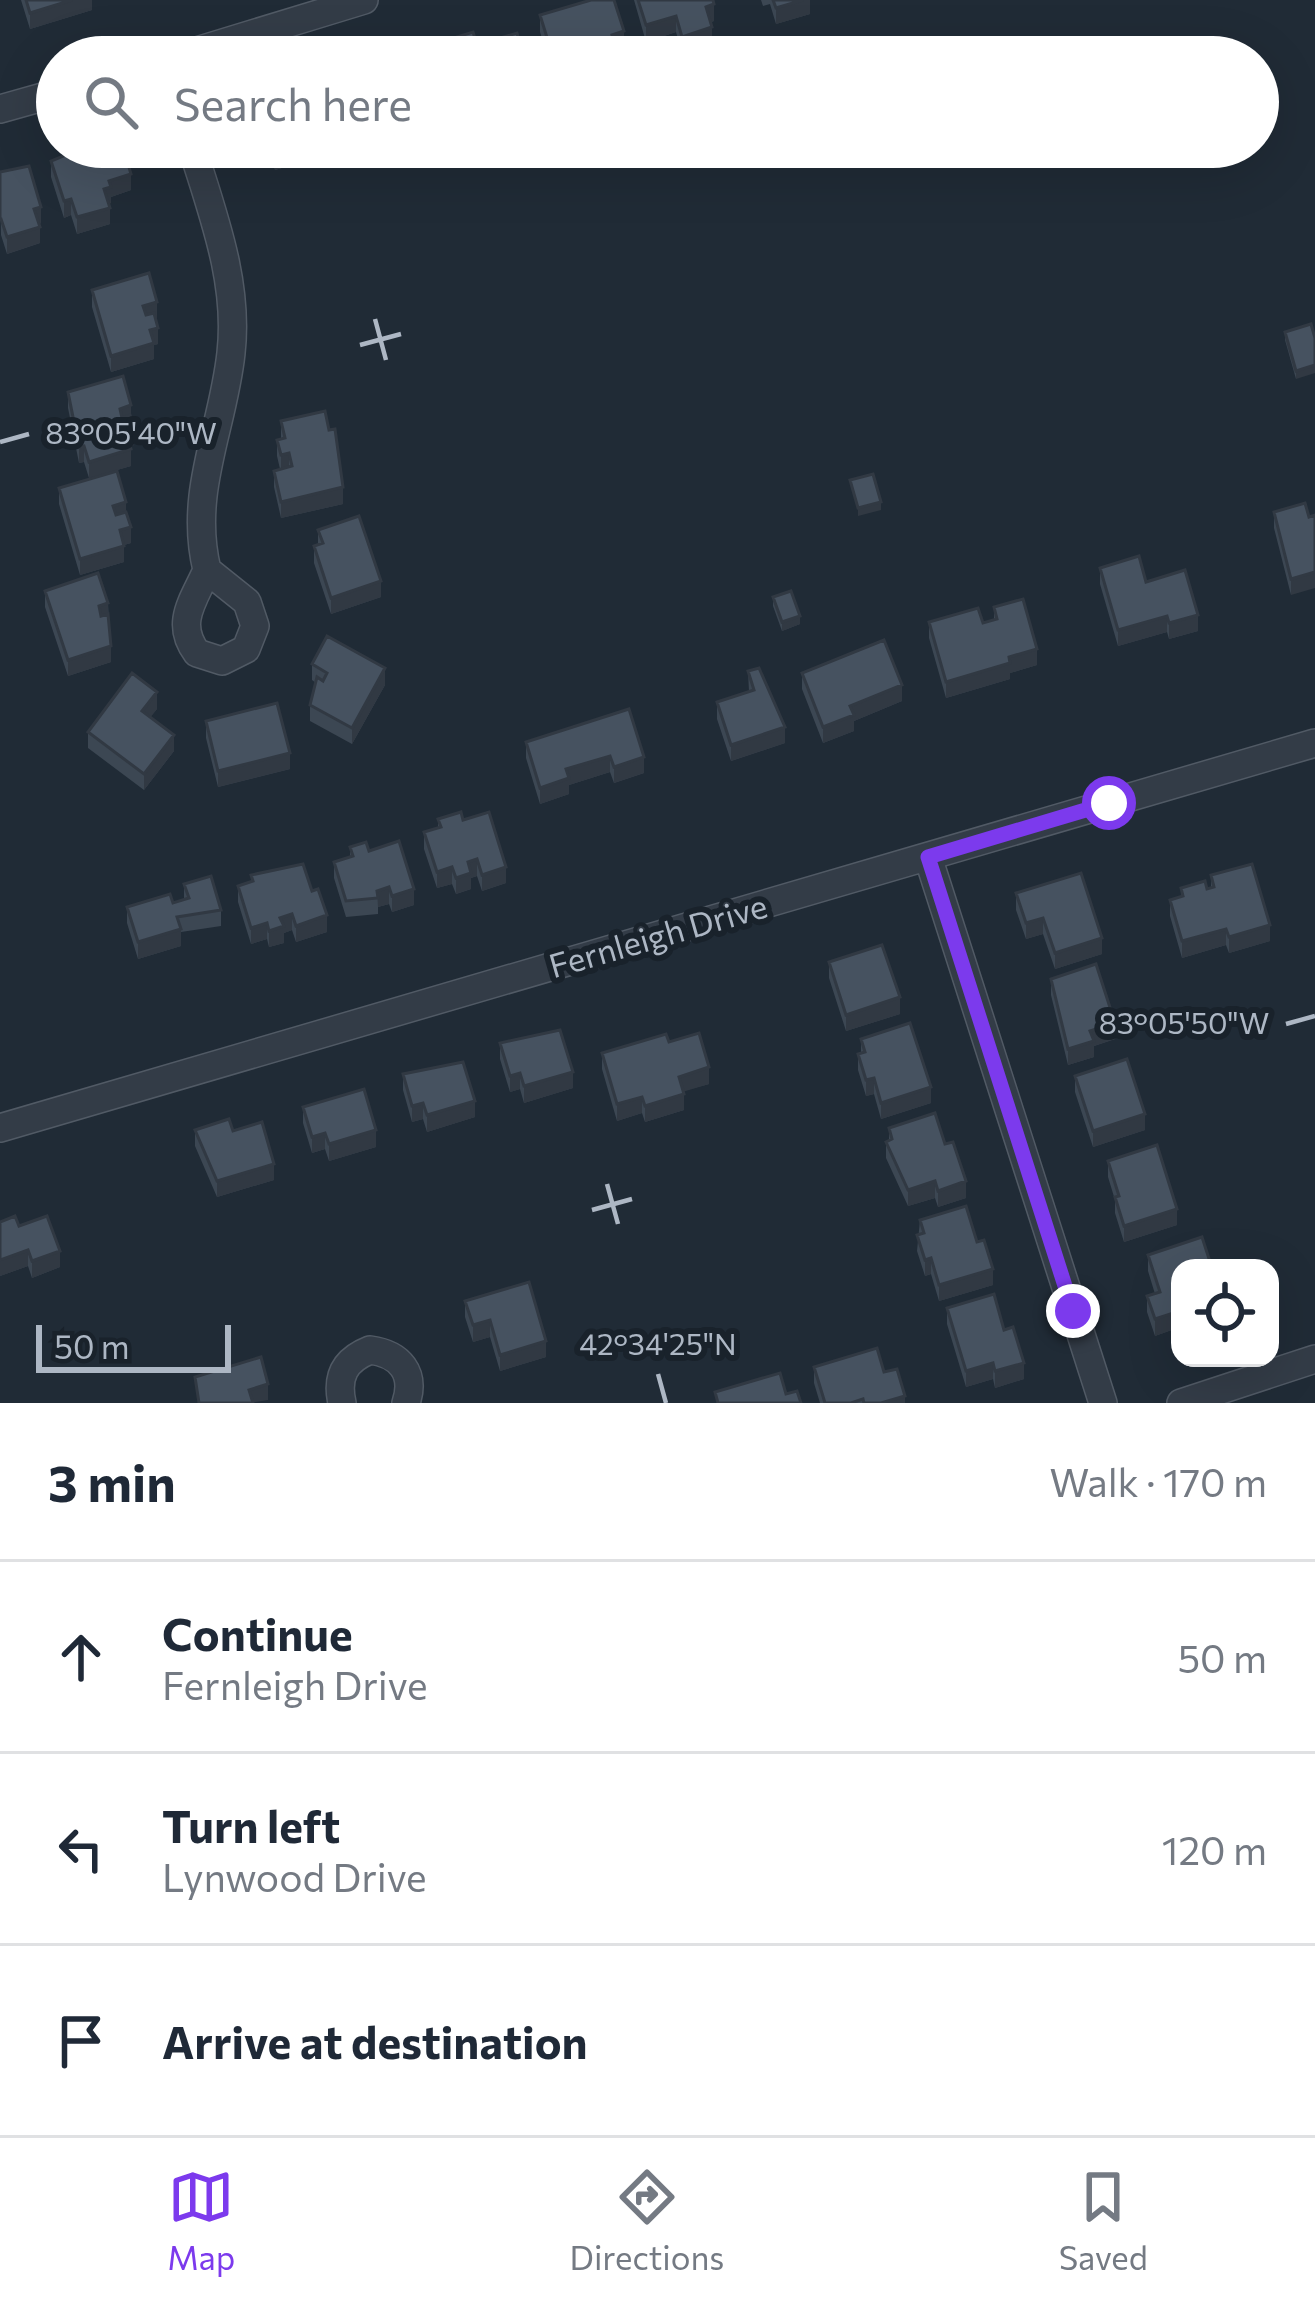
<!DOCTYPE html>
<meta charset="utf-8">
<style>
body{margin:0;font-family:Commissioner,sans-serif;background:#f2f2f3;color:#1f2937}
.controls{position:absolute;right:36px;bottom:36px;display:grid;overflow:hidden;border-radius:24px;box-shadow:0 12px 48px #0002}
.controls button{width:108px;height:108px;display:grid;place-items:center;padding:0;border:0;border-bottom:3px solid #e0e1e3;background:#fff;color:#1f2937;font:60px sans-serif}
.scale{position:absolute;left:36px;bottom:30px;width:195px;box-sizing:border-box;padding-left:12px;border:6px solid #adb7c4;border-top:0;font-size:33px;line-height:42px;white-space:nowrap;color:#adb7c4;-webkit-text-stroke:9px #19222b;paint-order:stroke}
.stop{position:absolute;width:36px;height:36px;margin:-27px;border:9px solid #7c3aed;border-radius:50%;background:#fff}
.stop.end{background:#7c3aed;border-color:#fff;box-shadow:0 3px 12px #0008}
.list{margin:0;padding:0;list-style:none}
h2{display:flex;justify-content:space-between;align-items:center;height:156px;margin:0;padding:0 48px;font-size:51px}
h2 small{font-size:39px;font-weight:400;color:#747a83}
.list li{display:grid;grid-template-columns:78px 1fr auto;gap:36px;align-items:center;box-sizing:border-box;height:192px;padding:0 48px;border-top:3px solid #e0e1e3}
.list b{display:block;font-size:45px;white-space:nowrap}
.list p{margin:0;font-size:39px;white-space:nowrap;color:#747a83}
.list em{font-size:39px;font-style:normal;color:#747a83}
.icon{flex:none;width:66px;height:66px;fill:none;stroke:currentColor;stroke-width:2;stroke-linecap:round;stroke-linejoin:round}
.map{position:relative;flex:none;width:1315px;height:1403px;overflow:hidden}
.search{position:absolute;background:#fff;box-shadow:0 12px 48px #0002;left:36px;right:36px;top:36px;height:132px;display:flex;align-items:center;gap:30px;box-sizing:border-box;padding:0 42px;border-radius:66px;color:#747a83;font-size:45px}
.sheet{height:732px;background:#fff}
nav{display:flex;justify-content:space-around;align-items:center;box-sizing:border-box;height:168px;border-top:3px solid #e0e1e3;background:#fff;font-size:33px;color:#747a83}
nav a{display:grid;justify-items:center;gap:6px}
nav .on{color:#7c3aed}
.map>svg:first-child{display:block}
.lines{fill:none;stroke-linecap:round;stroke-linejoin:round}
.minor-casing{stroke:#515a65;stroke-width:30}
.minor{stroke:#333c47;stroke-width:27}
.wall{fill:#3c4753}
.shaded-wall{fill:#313943}
.building{fill:#465260;stroke:#313943;stroke-width:3}
.route{stroke:#7c3aed;stroke-width:15}
.ticks{fill:none;stroke:#adb7c4;stroke-width:4.5}
.labels{text-anchor:middle;stroke-width:12;stroke-linejoin:round;paint-order:stroke}
.street-label{font-size:33px;fill:#adb7c4;stroke:#19222b}
.ticks-label{font-size:30px;text-anchor:middle;fill:#adb7c4;stroke:#19222b;stroke-width:12;stroke-linejoin:round;paint-order:stroke}
</style>
<div class="map">
<svg width="1315" height="1403" viewBox="0 0 1315 1403">
<rect width="100%" height="100%" fill="#202b36"/>
<g class="lines">
<!-- minor casing -->
<g class="minor-casing">
<path id="minor" d="M177,57L364,0
M0,109L57,93
M192,147C213,215 239,282 231,353C223,429 188,492 207,570
M207,570L247,602L255,626L246,649L222,661L197,653C174,623 194,600 207,570Z
M928,857L1103,1403
M0,1128L1315,743
M342,1403C336,1376 345,1360 370,1350C400,1354 416,1373 406,1403
M1181,1403L1315,1359"/>
</g>
<!-- minor -->
<use href="#minor" class="minor"/>
</g>
<!-- wall -->
<path class="wall" d="M21,0H92V10L30,29Z
M634,0H713L714,21L711,22L712,43L682,53L676,32L646,42Z
M761,0H810V14L776,24L770,4L763,6Z
M540,15L624,47L617,50L619,57H548L540,32Z
M268,147H339V151L275,170Z
M51,161L131,190L111,197V203L108,204L110,224L77,234L71,215L64,218L51,177Z
M0,172L41,223L39,224L40,243L7,254L1,235Z
M92,290L157,318L155,319L158,344L154,345V359L111,372L92,307Z
M1311,324L1296,379L1285,340V332Z
M68,392L131,420L134,445L130,446L131,466L89,478L84,462L79,463L68,408Z
M281,421L343,504L281,518L274,487V471L280,469L277,456V440L281,439Z
M59,488L126,513L131,543L124,545V562L80,575L59,504Z
M1274,512L1309,517L1291,595L1274,528Z
M318,530L381,597L331,614L314,563V546L318,545Z
M1100,568L1146,582L1198,631L1169,639L1167,632L1118,646L1100,584Z
M45,591L108,603L111,662L68,676L45,607Z
M773,597L800,624L782,631L773,606Z
M994,607L1037,665L1010,673V679L946,698L929,638V622L983,623L994,620Z
M312,664L385,685L352,744L310,721V705L316,683L312,680Z
M748,671L785,743L731,761L717,719V702L749,692Z
M802,673L902,701L854,721V731L823,743L802,689Z
M157,709L150,717L174,751L144,790L88,748V732Z
M629,709L644,773L614,783L610,772L569,785V794L540,804L526,758V742Z
M206,721L290,769L218,787L206,738Z
M438,819L463,820L506,883L482,891L477,876L471,878V889L456,894L452,884L437,888L424,849V832L438,828Z
M350,847L369,851L414,905L392,912L389,904L378,907V914L346,917L334,878V862L350,857Z
M251,875L327,932L296,942L292,930L284,933V943L269,947L267,939L251,944L238,902V886L251,882Z
M1211,875L1270,941L1229,953L1226,945L1182,958L1170,916V900L1181,896V888H1211Z
M184,884L221,910V926L181,932V946L138,959L127,923V907L173,903L184,900Z
M1016,893L1102,954L1055,969L1043,934L1026,939L1016,910Z
M829,962L900,1014L846,1031L829,978Z
M1051,979L1115,1039L1094,1046V1057L1068,1065L1051,995Z
M861,1039L931,1103L881,1119L874,1094L866,1096L858,1070V1054L861,1053Z
M669,1042L709,1084L683,1091L684,1110L645,1122L642,1113L617,1121L602,1069V1053Z
M500,1043L573,1088L524,1103L520,1089L510,1092L500,1059Z
M403,1074L475,1117L427,1132L423,1119L412,1122L403,1090Z
M1075,1076L1145,1130L1093,1147L1075,1092Z
M303,1107L376,1147L329,1161L325,1149L312,1153L303,1123Z
M889,1128L945,1144L966,1198L938,1207L935,1198L908,1206L886,1158V1142L889,1141Z
M195,1130L233,1131L274,1180L217,1197L195,1146Z
M1108,1161L1177,1225L1124,1242L1115,1213V1200L1108,1177Z
M920,1220L977,1242L993,1285L939,1301L931,1274L925,1276L917,1251Z
M0,1222L19,1226L60,1267L32,1278L28,1266L0,1276Z
M1148,1255L1180,1268V1327L1155,1336L1147,1312V1296L1155,1294L1148,1271Z
M465,1301L546,1357L500,1371L490,1337L473,1342L465,1317Z
M947,1308L1004,1330L1024,1379L995,1388L993,1379L966,1387L947,1324Z
M814,1367L884,1372L905,1403H820L814,1383Z"/>
<!-- shaded-wall -->
<path class="shaded-wall" d="M72,0H92V10L30,29V13Z
M803,0H810V14L776,24V8Z
M714,4V21L706,23V7Z
M676,16V32L646,42V25Z
M712,27V43L682,53V37Z
M624,31V47L612,51V35Z
M298,147H339V151L275,170V154Z
M131,174V190L111,197V203L104,205V189L109,181Z
M71,199V215L64,218V201Z
M41,207V223L34,225V209Z
M110,208V224L77,234V217Z
M40,227V243L7,254V237Z
M157,302V318L143,322V306Z
M158,328V344L154,345V359L111,372V356L150,330Z
M1315,365V373L1296,379V371Z
M131,405V421L120,425V409Z
M134,429V445L126,448V431Z
M84,446V462L79,463V447Z
M131,449V466L89,478V462Z
M289,453V470L281,472V455Z
M343,487V504L281,518V502Z
M126,502V519L113,523V506Z
M881,502V510L858,516V508Z
M131,527V543L120,546V530Z
M124,546V562L80,575V559Z
M1315,572V588L1291,595V579Z
M381,581V597L331,614V598Z
M108,603V619L99,622V606Z
M1198,615V631L1169,639V623Z
M800,616V624L782,631V622Z
M1167,616V632L1118,646V630Z
M111,646V662L68,676V660Z
M1037,649V665L1010,673V679L946,698V682L1009,657Z
M385,668V685L352,744V728Z
M902,685V701L854,721V731L823,743V727L850,706Z
M157,692V709L142,728V711Z
M785,727V743L731,761V745Z
M174,735V751L144,790V774Z
M290,753V769L218,787V771Z
M610,756V772L569,785V794L540,804V788L566,769Z
M644,757V773L614,783V767Z
M477,859V876L471,878V889L456,894V878L468,862Z
M452,867V884L437,888V872Z
M506,867V883L482,891V875Z
M389,887V904L378,907L377,891Z
M414,889V905L392,912V896Z
M292,914V930L284,933V943L269,947V931L280,918Z
M327,915V932L296,942V926Z
M1043,918V934L1026,939V923Z
M267,923V939L251,944V928Z
M1270,925V941L1229,953V937Z
M181,929V946L138,959V942Z
M1226,929V945L1182,958V941Z
M1102,938V954L1055,969V953Z
M900,997V1014L846,1031V1015Z
M1115,1023V1039L1094,1046V1057L1068,1065V1049L1090,1031Z
M709,1067V1084L679,1093V1077Z
M573,1072V1088L524,1103V1086Z
M520,1073V1089L510,1092V1076Z
M874,1078V1094L866,1096V1080Z
M931,1087V1103L881,1119V1103Z
M684,1094V1110L645,1122V1106Z
M642,1097V1113L617,1121V1104Z
M475,1101V1117L427,1132V1115Z
M423,1103V1119L412,1122V1106Z
M1145,1114V1130L1093,1147V1131Z
M376,1130V1147L329,1161V1144Z
M325,1133V1149L312,1153V1137Z
M274,1164V1180L217,1197V1181Z
M935,1181V1198L908,1206V1190Z
M966,1181V1198L938,1207V1191Z
M1177,1209V1225L1124,1242V1226Z
M28,1250V1266L0,1276V1260Z
M60,1251V1267L32,1278V1261Z
M931,1258V1274L925,1276V1260Z
M993,1269V1285L939,1301V1285Z
M1180,1311V1327L1155,1336V1319Z
M490,1320V1337L473,1342V1325Z
M546,1341V1357L500,1371V1355Z
M993,1363V1379L966,1387V1371Z
M1024,1363V1379L995,1388V1371Z
M268,1384V1400L249,1403V1390Z
M905,1396V1403H881Z"/>
<!-- building -->
<path class="building" d="M26,0H72L30,13Z
M591,0H614L624,31L612,35L619,57H553L540,15Z
M638,0H713L714,4L706,7L712,27L682,37L676,16L646,25Z
M773,0H803L776,8Z
M473,32L477,45L517,33L524,57H452L447,40Z
M423,45L426,57H396Z
M85,147H123L131,174L109,181L111,187L104,189L110,208L77,217L71,199L64,201L51,161Z
M273,147H298L275,154Z
M29,166L41,207L34,209L40,227L7,237L1,219H0V172Z
M149,273L157,302L143,306L146,315L154,313L158,328L150,330L154,343L111,356L92,290Z
M1311,324L1315,338V365L1296,371L1285,332Z
M123,376L131,405L120,409L122,418L130,415L134,429L126,431L131,449L89,462L84,446L79,447L68,392Z
M325,411L329,430L335,429L343,487L281,502L274,471L292,466L289,453L281,455L277,440L285,438L281,421Z
M117,471L126,502L113,506L116,515L126,512L131,527L120,530L124,546L80,559L59,488Z
M873,474L881,502L858,508L850,480Z
M1305,503L1309,517L1315,515V572L1291,579L1274,512Z
M359,516L381,581L331,598L314,546L323,543L318,530Z
M1139,556L1146,582L1185,570L1198,615L1169,623L1167,616L1118,630L1100,568Z
M98,573L108,603L99,606L101,616L108,614L111,646L68,660L45,591Z
M791,591L800,616L782,622L773,597Z
M1023,599L1037,649L1009,657L1010,663L946,682L929,622L978,608L983,623L997,619L994,607Z
M327,636L385,668L352,728L310,705L317,677L323,681L327,673L312,664Z
M884,640L902,685L850,706L854,715L823,727L802,673Z
M759,668L785,727L731,745L717,702L754,690L748,671Z
M132,673L157,692L142,711L174,735L144,774L88,732Z
M277,703L290,753L218,771L206,721Z
M629,709L644,757L614,767L610,756L566,769L569,778L540,788L526,742Z
M461,812L463,820L489,812L506,867L482,875L477,859L468,862L471,873L456,878L452,867L437,872L424,832L441,827L438,819Z
M399,841L414,889L392,896L389,887L377,891L378,898L346,901L334,862L353,856L350,847L366,842L369,851Z
M303,864L312,891L318,889L327,915L296,926L292,914L280,918L284,926L269,931L267,923L251,928L238,886L253,881L251,875Z
M1252,864L1270,925L1229,937L1226,929L1182,941L1170,900L1183,896L1181,888L1205,881L1207,889L1214,887L1211,875Z
M1081,873L1102,938L1055,953L1043,918L1026,923L1016,893Z
M211,876L221,910L177,917L181,929L138,942L127,907L170,894L173,903L189,898L184,884Z
M882,945L900,997L846,1015L829,962Z
M1096,964L1115,1023L1090,1031L1094,1041L1068,1049L1051,979Z
M910,1023L931,1087L881,1103L874,1078L866,1080L858,1054L865,1052L861,1039Z
M560,1030L573,1072L524,1086L520,1073L510,1076L500,1043Z
M699,1033L709,1067L679,1077L684,1094L645,1106L642,1097L617,1104L602,1053L666,1034L669,1042Z
M1127,1059L1145,1114L1093,1131L1075,1076Z
M463,1062L475,1101L427,1115L423,1103L412,1106L403,1074Z
M364,1089L376,1130L329,1144L325,1133L312,1137L303,1107Z
M935,1113L945,1144L953,1142L966,1181L938,1191L935,1181L908,1190L886,1142L892,1139L889,1128Z
M229,1119L233,1131L262,1122L274,1164L217,1181L195,1130Z
M1157,1145L1177,1209L1124,1226L1115,1197L1119,1196L1108,1161Z
M966,1206L977,1242L984,1240L993,1269L939,1285L931,1258L925,1260L917,1235L924,1233L920,1220Z
M15,1216L19,1226L47,1216L60,1251L32,1261L28,1250L0,1260V1222Z
M1202,1237L1212,1268H1180V1311L1155,1319L1147,1296L1160,1292L1148,1255Z
M529,1282L546,1341L500,1355L490,1320L473,1325L465,1301Z
M994,1294L1004,1330L1013,1327L1024,1363L995,1371L993,1363L966,1371L947,1308Z
M877,1348L884,1372L897,1369L905,1396L881,1403H864L863,1399L851,1403H825L814,1367Z
M261,1357L268,1384L249,1390L253,1403H199L195,1377Z
M780,1373L786,1394L797,1391L801,1403H718L715,1392Z"/>
<g class="lines">
<!-- route -->
<path class="route" d="M1073,1311L928,857L1109,803"/>
</g>
<!-- ticks -->
<path class="ticks" d="M375,319L386,360M360,345L401,334M0,442L29,434M1286,1024L1315,1016M607,1184L618,1224M592,1210L632,1199M658,1374L666,1403"/>
<g class="labels">
<!-- street labels -->
<g class="street-label">
<text transform="translate(658 936) rotate(-16)" y="12">Fernleigh Drive</text>
</g>
</g>
<g class="ticks-label">
<text x="131" y="444">83°05'40"W</text>
<text x="1184" y="1034">83°05'50"W</text>
<text x="658" y="1355">42°34'25"N</text>
</g>
</svg>
<div class="controls">
<button><svg class="icon" aria-label="locate" viewBox="0 0 24 24"><circle cx="12" cy="12" r="6"/><path d="M12 2v4M12 18v4M2 12h4M18 12h4"/></svg></button>
</div>
<div class="scale">50 m</div>
<div class="stop" style="left:1109px;top:803px"></div>
<div class="stop end" style="left:1073px;top:1311px"></div>
<div class="search"><svg class="icon" aria-label="search" viewBox="0 0 24 24"><circle cx="10" cy="10" r="6"/><path d="M15 15l6 6"/></svg>Search here</div>
</div>
<section class="sheet">
<h2>3 min<small>Walk · 170 m</small></h2>
<ul class="list">
<li><svg class="icon" aria-label="ahead" viewBox="0 0 24 24"><path d="M12 20V5M6 11l6-6 6 6"/></svg><div><b>Continue</b><p>Fernleigh Drive</p></div><em>50 m</em></li>
<li><svg class="icon" aria-label="left" viewBox="0 0 24 24"><path d="M17 20v-9H6M10 6l-5 5 5 5"/></svg><div><b>Turn left</b><p>Lynwood Drive</p></div><em>120 m</em></li>
<li><svg class="icon" aria-label="arrive" viewBox="0 0 24 24"><path d="M6 21V4h12l-3 4 3 4H6"/></svg><div><b>Arrive at destination</b></div></li>
</ul>
</section>
<nav>
<a class="on"><svg class="icon" aria-label="map" viewBox="0 0 24 24"><path d="M3 6l6-2 6 2 6-2v14l-6 2-6-2-6 2zM9 4v14M15 6v14"/></svg>Map</a>
<a><svg class="icon" aria-label="directions" viewBox="0 0 24 24"><path d="M12 3l9 9-9 9-9-9zM9 14v-3h6M13 9l2 2-2 2"/></svg>Directions</a>
<a><svg class="icon" aria-label="saved" viewBox="0 0 24 24"><path d="M7 4h10v16l-5-4-5 4z"/></svg>Saved</a>
</nav>
